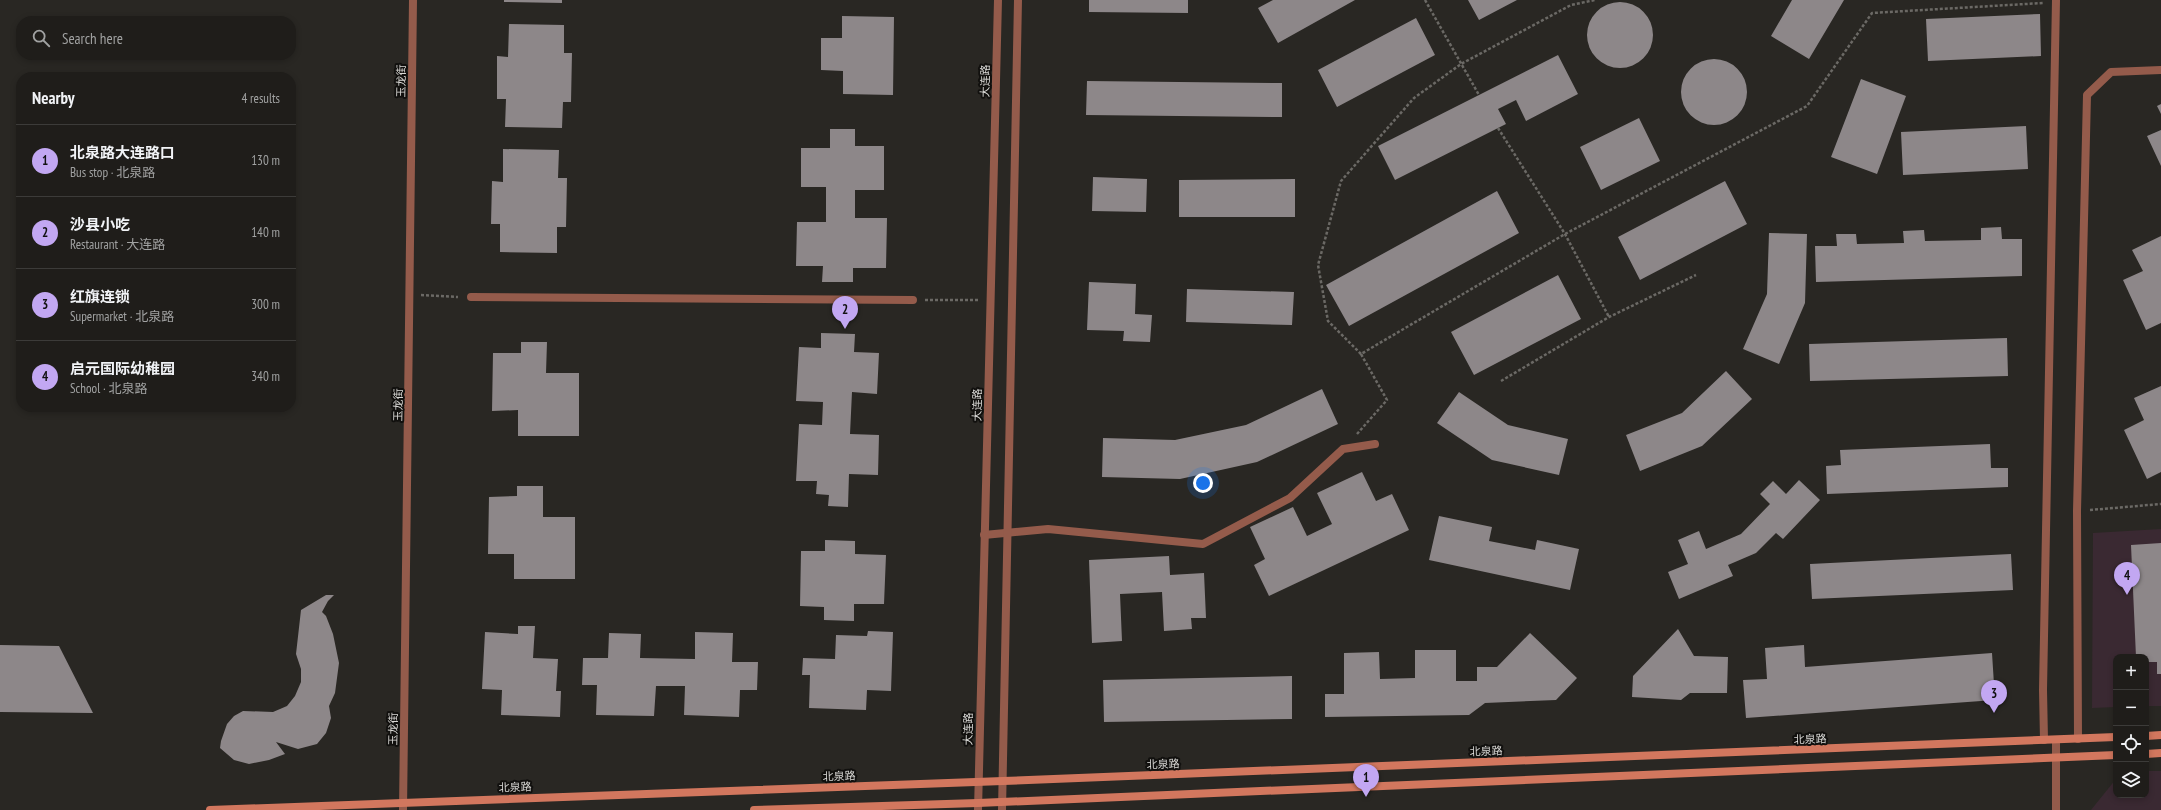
<!DOCTYPE html>
<meta charset="utf-8">
<style>
body{margin:0;font-family:"PT Sans Narrow","Noto Sans SC",sans-serif;background:#2c2a27;color:#f1f3f6}
.controls{position:absolute;right:12px;bottom:12px;display:grid;overflow:hidden;border-radius:8px;box-shadow:0 2px 6px #0003}
.controls button{width:36px;height:36px;display:grid;place-items:center;padding:0;border:0;border-bottom:1px solid #3c3b39;background:#1f1d1a;color:#f1f3f6;font:20px sans-serif}
.you{position:absolute;left:1203px;top:483px;width:14px;height:14px;margin:-10px;border:3px solid #fff;border-radius:50%;background:#1a73e8;box-shadow:0 0 0 6px #1a73e833}
.badge{display:grid;place-items:center;width:26px;height:26px;border-radius:50%;background:#c2a7f2;color:#111;font-size:13px;font-weight:700}
.pin{position:absolute;translate:-50% -33px;filter:drop-shadow(0 1px 2px #0008)}
.pin::after{content:'';position:absolute;top:21px;width:14px;height:12px;background:inherit;clip-path:polygon(0 0,100% 0,50% 100%)}
.list{margin:0;padding:0;list-style:none}
h2{display:flex;justify-content:space-between;align-items:center;height:52px;margin:0;padding:0 16px;font-size:17px}
h2 small{font-size:13px;font-weight:400;color:#a1a2a2}
.list li{display:grid;grid-template-columns:26px 1fr auto;gap:12px;align-items:center;box-sizing:border-box;height:72px;padding:0 16px;border-top:1px solid #3c3b39}
.list b{display:block;font-size:15px;white-space:nowrap}
.list p{margin:0;font-size:13px;white-space:nowrap;color:#a1a2a2}
.list em{font-size:13px;font-style:normal;color:#a1a2a2}
.icon{flex:none;width:22px;height:22px;fill:none;stroke:currentColor;stroke-width:2;stroke-linecap:round;stroke-linejoin:round}
.map{position:relative;flex:none;width:2161px;height:810px;overflow:hidden}
.search{position:absolute;background:#1f1d1a;box-shadow:0 2px 6px #0003;left:16px;top:16px;width:280px;height:44px;display:flex;align-items:center;gap:10px;box-sizing:border-box;padding:0 14px;border-radius:16px;color:#a1a2a2;font-size:15px}
.panel{position:absolute;background:#1f1d1a;box-shadow:0 2px 6px #0003;left:16px;top:72px;width:280px;height:340px;border-radius:16px}
.map>svg:first-child{display:block}
.education{fill:#3a2932}
.building{fill:#8d8789}
.lines{fill:none;stroke-linecap:round;stroke-linejoin:round}
.path{stroke:#6b6965;stroke-width:2.5;stroke-dasharray:3 2;stroke-linecap:butt}
.service{stroke:#945b4b;stroke-width:8}
.pedestrian{stroke:#945b4b;stroke-width:8}
.tertiary{stroke:#945b4b;stroke-width:8}
.secondary{stroke:#d2775e;stroke-width:8}
.labels{text-anchor:middle;stroke-width:4;stroke-linejoin:round;paint-order:stroke}
.street-label{font-size:11px;fill:#dad9d6;stroke:#11100e}
</style>
<div class="map">
<svg width="2161" height="810" viewBox="0 0 2161 810">
<rect width="100%" height="100%" fill="#292723"/>
<!-- education -->
<path class="education" d="M2161,529V706H2146V657H2116V707L2092,708L2093,533Z
M2146,771H2161V810H2091L2116,779V795H2146Z"/>
<!-- building -->
<path class="building" d="M504,0H562V3L504,2Z
M1089,0H1188V13L1089,12Z
M1273,0H1355L1278,43L1258,8Z
M1468,0H1517L1479,20Z
M1792,0H1844L1809,59L1771,36Z
M1587 35a33 33 0 1 1 66 0a33 33 0 1 1-66 0Z
M2040,14L2041,56L1928,61L1926,19Z
M842,16L894,17L893,95L843,94V71L821,70V38H842Z
M1416,18L1435,55L1337,107L1318,70Z
M509,24L564,25V53H572L571,102H563L562,128L505,127L506,99H497V56L508,57Z
M1558,55L1578,94L1526,121L1516,100L1498,109L1506,124L1395,180L1378,146Z
M1681 92a33 33 0 1 1 66 0a33 33 0 1 1-66 0Z
M1861,79L1906,96L1877,174L1831,157Z
M1087,81L1282,83V117L1086,115Z
M2161,104V114L2157,106Z
M1639,118L1660,161L1601,190L1580,147Z
M2026,126L2028,169L1903,175L1901,132Z
M830,129H855V146H884V190H855V218H887L886,268H853V282H822L823,266H796L797,222H826V187H801V148H830Z
M2161,130V166L2147,136Z
M503,149L559,150L558,178H567L566,227H557V253L500,252V224H491L492,181L503,182Z
M1093,177L1147,179L1146,212L1092,211Z
M1295,179V217H1179V180Z
M1725,181L1747,224L1640,280L1618,237Z
M1497,191L1519,233L1349,326L1326,285Z
M2001,227L2002,239H2022V276L1816,282L1815,246H1837L1836,234H1856L1857,244L1904,243L1903,231L1924,230L1925,241L1981,240V228Z
M1769,233L1807,234L1805,303L1779,364L1743,349L1767,294Z
M2161,236V323L2146,330L2123,280L2143,271L2132,250Z
M1558,275L1581,319L1474,375L1451,332Z
M1089,282L1136,284L1135,314L1152,315L1150,342L1123,341L1124,331L1087,330Z
M1187,289L1294,292L1292,325L1186,322Z
M821,333L855,334L854,352L879,353L877,394L852,392L850,434L879,435L878,475L849,474L848,507L828,506L829,495L816,494L817,481H796L799,424L822,425L823,402L796,401L799,347L821,348Z
M2007,338L2008,376L1810,381L1809,344Z
M521,342H547L546,373H579V436H518V410L492,411L493,353H521Z
M1726,371L1752,399L1702,446L1640,471L1626,435L1682,413Z
M2161,386V472L2147,479L2124,430L2144,420L2134,398Z
M1322,389L1338,424L1257,462L1180,479L1102,477L1103,438L1175,440L1246,425Z
M1459,392L1508,425L1568,439L1559,475L1492,460L1437,423Z
M1990,444L1991,468H2008V487L1827,494L1826,466L1841,465L1840,450Z
M1362,472L1376,501L1392,494L1409,530L1269,596L1254,565L1265,559L1250,527L1293,507L1307,536L1332,524L1317,493Z
M1799,480L1820,500L1783,539L1776,533L1756,553L1728,565L1733,576L1679,599L1668,572L1688,564L1678,540L1699,531L1706,549L1741,534L1770,504L1760,494L1773,481L1786,494Z
M517,486H543V517H575V579H514V554H488L489,497L517,496Z
M1439,516L1492,527L1489,541L1535,550L1537,540L1579,549L1570,590L1429,560Z
M825,540L855,541V554L886,555L884,604H854V621L824,620V607L800,606L801,551H825Z
M2161,543V674H2157V662H2146V657H2136L2131,545Z
M2011,554L2013,590L1812,599L1810,564Z
M1169,556L1170,575L1204,573L1206,618H1191L1192,629L1164,631L1162,592L1120,594L1122,641L1092,643L1089,560Z
M326,595H334L328,601L322,612L326,616L333,634L339,663L335,693L329,706L331,718L326,733L317,744L298,749L276,742L285,754L269,760L249,764L234,760L220,748L221,741L227,724L234,716L243,711L273,712L287,706L295,696L301,682V669L296,654L301,610Z
M518,626H535L533,658L558,659L556,691H561L560,717L501,715L502,690L482,689L485,632L518,634Z
M1678,629L1694,656L1728,657L1727,693H1690L1681,700L1632,697L1633,676Z
M868,631L893,632L891,691L867,690L866,710L809,708L810,675H802L803,658L835,659L836,635L867,636Z
M695,632L733,633L732,662H758L757,690H740L739,717L684,715L685,686H656L654,716L596,715L597,685H582L583,658H608L609,633L641,634L640,658L695,659Z
M1530,633L1577,678L1556,700L1485,703L1469,715L1325,717V694H1344V653L1379,652L1380,679L1415,678V650H1456V681H1477V667H1497Z
M0,645L59,646L93,713L0,712Z
M1804,645L1805,667L1992,653L1995,700L1746,718L1743,680L1767,679L1765,648Z
M1292,676V719L1104,722L1103,680Z"/>
<g class="lines">
<!-- path -->
<path class="path" d="M1425,0L1479,95
M1498,128L1565,234L1609,317
M421,295L458,297
M925,300H978
M1361,354L1328,321L1318,265L1341,181L1414,98L1461,64L1571,5L1595,0
M1501,381L1609,317L1696,275
M1357,434L1387,400L1361,354L1565,234L1807,106L1872,13L2043,3
M2090,510L2161,504"/>
<!-- service -->
<path class="service" d="M984,535L1048,529L1203,544L1290,498L1343,449L1375,444
M2078,739L2077,511L2087,95L2111,72L2161,70
M2044,740L2043,690L2056,0"/>
<!-- pedestrian -->
<path class="pedestrian" d="M471,297L913,300"/>
<!-- tertiary -->
<path class="tertiary" d="M2056,740V810
M403,810L413,0
M978,810L998,0
M1002,810L1018,0"/>
<!-- secondary -->
<path class="secondary" d="M2146,736L2161,735
M2146,754L2161,753
M210,810L1003,781L2116,737
M754,810L978,803L2116,755"/>
</g>
<g class="labels">
<!-- street labels -->
<g class="street-label">
<text transform="translate(401 81) rotate(-89)" y="4">玉龙街</text>
<text transform="translate(985 81) rotate(-89)" y="4">大连路</text>
<text transform="translate(398 405) rotate(-89)" y="4">玉龙街</text>
<text transform="translate(977 405) rotate(-89)" y="4">大连路</text>
<text transform="translate(393 729) rotate(-89)" y="4">玉龙街</text>
<text transform="translate(968 729) rotate(-89)" y="4">大连路</text>
<text transform="translate(1810 739) rotate(-2)" y="4">北泉路</text>
<text transform="translate(1486 751) rotate(-2)" y="4">北泉路</text>
<text transform="translate(1163 764) rotate(-2)" y="4">北泉路</text>
<text transform="translate(839 776) rotate(-2)" y="4">北泉路</text>
<text transform="translate(515 787) rotate(-2)" y="4">北泉路</text>
</g>
</g>
</svg>
<div class="controls">
<button>+</button>
<button>−</button>
<button><svg class="icon" aria-label="locate" viewBox="0 0 24 24"><circle cx="12" cy="12" r="6"/><path d="M12 2v4M12 18v4M2 12h4M18 12h4"/></svg></button>
<button><svg class="icon" aria-label="layers" viewBox="0 0 24 24"><path d="M12 4l9 5-9 5-9-5zM3 14l9 5 9-5"/></svg></button>
</div>
<div class="you"></div>
<div class="pin badge" style="left:1366px;top:797px">1</div>
<div class="pin badge" style="left:845px;top:329px">2</div>
<div class="pin badge" style="left:1994px;top:713px">3</div>
<div class="pin badge" style="left:2127px;top:595px">4</div>
<div class="search"><svg class="icon" aria-label="search" viewBox="0 0 24 24"><circle cx="10" cy="10" r="6"/><path d="M15 15l6 6"/></svg>Search here</div>
<section class="panel">
<h2>Nearby<small>4 results</small></h2>
<ul class="list">
<li><span class="badge">1</span><div><b>北泉路大连路口</b><p>Bus stop · 北泉路</p></div><em>130 m</em></li>
<li><span class="badge">2</span><div><b>沙县小吃</b><p>Restaurant · 大连路</p></div><em>140 m</em></li>
<li><span class="badge">3</span><div><b>红旗连锁</b><p>Supermarket · 北泉路</p></div><em>300 m</em></li>
<li><span class="badge">4</span><div><b>启元国际幼稚园</b><p>School · 北泉路</p></div><em>340 m</em></li>
</ul>
</section>
</div>
